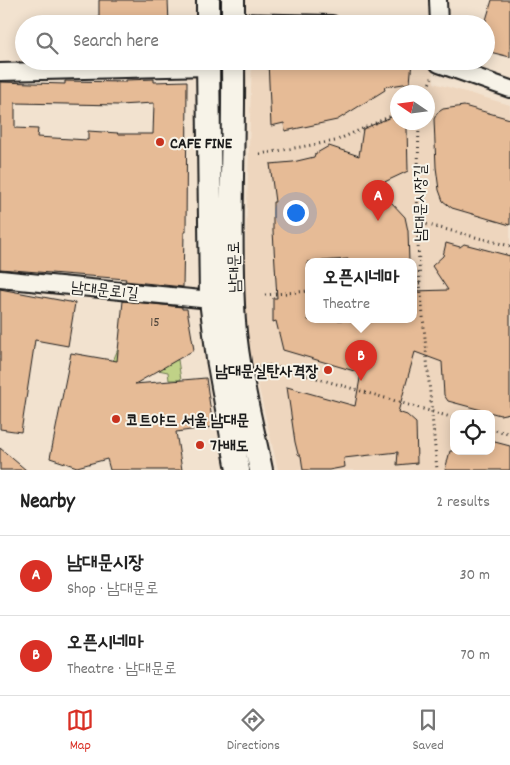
<!DOCTYPE html>
<meta charset="utf-8">
<style>
body{margin:0;font-family:Dekko,"Poor Story",sans-serif;background:#f6f6f6;color:#222}
.controls{position:absolute;right:15px;bottom:15px;display:grid;overflow:hidden;border-radius:10px;box-shadow:0 2px 12px #0003}
.controls button{width:45px;height:45px;display:grid;place-items:center;padding:0;border:0;border-bottom:1px solid #e0e0e0;background:#fff;color:#222;font:25px sans-serif}
.compass{position:absolute;left:390px;top:85px;width:45px;height:45px;border-radius:50%;background:#fff;box-shadow:0 2px 12px #0003;rotate:283deg}
.you{position:absolute;left:295px;top:212px;width:18px;height:18px;margin:-12px;border:4px solid #fff;border-radius:50%;background:#1a73e8;box-shadow:0 0 0 8px #1a73e833}
.badge{display:grid;place-items:center;width:32px;height:32px;border-radius:50%;background:#d93025;color:#fff;font-size:16px;font-weight:700}
.pin{position:absolute;translate:-50% -41px;filter:drop-shadow(0 1px 2px #0008)}
.pin::after{content:'';position:absolute;top:26px;width:18px;height:15px;background:inherit;clip-path:polygon(0 0,100% 0,50% 100%)}
.popup{position:absolute;left:305px;top:258px;width:112px;height:65px;box-sizing:border-box;display:grid;place-content:center;border-radius:10px;background:#fff;filter:drop-shadow(0 1px 4px #0005);font-size:16px;white-space:nowrap;color:#767676}
.popup b{font-size:19px;color:#222}
.popup::after{content:'';position:absolute;left:50%;top:100%;margin-left:-10px;border:10px solid transparent;border-top-color:#fff}
.list{margin:0;padding:0;list-style:none}
h2{display:flex;justify-content:space-between;align-items:center;height:65px;margin:0;padding:0 20px;font-size:21px}
h2 small{font-size:16px;font-weight:400;color:#767676}
.list li{display:grid;grid-template-columns:32px 1fr auto;gap:15px;align-items:center;box-sizing:border-box;height:80px;padding:0 20px;border-top:1px solid #e0e0e0}
.list b{display:block;font-size:19px;white-space:nowrap}
.list p{margin:0;font-size:16px;white-space:nowrap;color:#767676}
.list em{font-size:16px;font-style:normal;color:#767676}
.icon{flex:none;width:28px;height:28px;fill:none;stroke:currentColor;stroke-width:2;stroke-linecap:round;stroke-linejoin:round}
.map{position:relative;flex:none;width:510px;height:470px;overflow:hidden}
.search{position:absolute;background:#fff;box-shadow:0 2px 12px #0003;left:15px;right:15px;top:15px;height:55px;display:flex;align-items:center;gap:12px;box-sizing:border-box;padding:0 18px;border-radius:28px;color:#767676;font-size:19px}
.sheet{height:225px;background:#fff}
nav{display:flex;justify-content:space-around;align-items:center;box-sizing:border-box;height:70px;border-top:1px solid #e0e0e0;background:#fff;font-size:14px;color:#767676}
nav a{display:grid;justify-items:center;gap:2px}
nav .on{color:#d93025}
.map>svg:first-child{display:block}
.built{fill:#eed6be;fill-rule:evenodd}
.green{fill:#c0d287;stroke:#6e7752}
.building{fill:#e6bb96;stroke:#1c1c1c;fill-rule:evenodd}
.lines{fill:none;stroke-linecap:round;stroke-linejoin:round}
.minor-casing{stroke:#1c1c1c;stroke-width:20}
.secondary-casing{stroke:#1c1c1c;stroke-width:26}
.path{stroke:#1c1c1c;stroke-width:3;stroke-dasharray:1 4;stroke-linecap:butt}
.minor{stroke:#f7f3e8;stroke-width:16}
.secondary{stroke:#f7f3e8;stroke-width:22}
.poi-dot{fill:#c8321e;stroke:#f7f3e8;stroke-width:2}
.labels{text-anchor:middle;stroke-width:4;stroke-linejoin:round;paint-order:stroke}
.number-label{font-size:14px;fill:#4e443a}
.poi-label{font-size:16px;font-weight:bold;fill:#1c1c1c;stroke:#f7f3e8;text-anchor:start}
.street-label{font-size:16px;fill:#1c1c1c;stroke:#f7f3e8}
</style>
<div class="map">
<svg width="510" height="470" viewBox="0 0 510 470">
<rect width="100%" height="100%" fill="#f2e2cf"/>
<filter id="ink" filterUnits="userSpaceOnUse"><feTurbulence type="fractalNoise" baseFrequency=".02" numOctaves="2"/><feDisplacementMap in="SourceGraphic" scale="10" xChannelSelector="R" yChannelSelector="G"/><feConvolveMatrix kernelMatrix="1 2 1 2 8 2 1 2 1" color-interpolation-filters="sRGB"/></filter>
<g filter="url(#ink)">
<!-- built -->
<path class="built" d="M252,61H431L434,83L510,105V470H278L243,320ZM398,92H428V122H398ZM308,262H414V320H308ZM454,414H491V451H454Z"/>
<!-- green -->
<path class="green" d="M118,349L178,360L181,380H169L168,372L113,361Z"/>
<!-- building -->
<path class="building" d="M99,0H168L169,24H99Z
M492,0H510V57L486,51V20Z
M268,61H412L410,83L384,87L385,90L337,120L285,131L284,123L271,126Z
M154,79V82L187,81L186,232H184L183,287L125,281L126,279L0,269V82L65,84V81L126,82V80ZM15,103L119,105L154,103L153,134H117L118,133L88,131V140L37,137L38,129L15,128Z
M464,106L510,119V225L452,208L443,201L439,190L436,167L434,119L437,113L443,109Z
M398,114V122H404L407,128L408,171L376,186L405,217L408,231L409,262H348V259L308,262V320H414V291L448,290L432,266L443,256L446,243L460,247L464,244L510,256V413L500,415L448,401L444,395L442,362L415,352L398,412L407,415L416,423L417,463L397,465L398,452L344,458L345,467L329,470H303L301,456L298,454L295,442L287,387L355,406L361,373L283,350L276,321L273,322V298H277L273,231V202H275L270,164L293,162L314,157L315,154L329,146L359,156L363,129Z
M0,289L75,303L68,346L35,340L21,432L0,429Z
M123,301L182,307V309H187L194,350L135,384L206,378L213,427L176,432L182,470H110L107,459L77,467L50,458L71,353L117,361Z
M491,441L510,446V470H445L450,451H491Z
M0,448L26,470H0Z"/>
<g class="lines">
<!-- minor casing -->
<g class="minor-casing">
<path id="minor" d="M438,0L439,24
M233,22L332,24
M439,61V64L510,89
M0,72L209,67
M0,279L211,300"/>
</g>
<!-- secondary casing -->
<g class="secondary-casing">
<path id="secondary" d="M208,0V24
M233,0V24
M208,61L211,300L218,359L238,470
M233,61C234,142 229,224 233,305C235,361 250,416 261,470"/>
</g>
<!-- path -->
<path class="path" d="M425,92L432,78
M419,122L417,222L420,283L437,470
M260,154L335,141L398,113
M417,222L510,246
M414,283H420
M265,295L308,291
M259,367L271,365L454,418
M491,429L510,434"/>
<!-- minor -->
<use href="#minor" class="minor"/>
<!-- secondary -->
<use href="#secondary" class="secondary"/>
</g>
</g>
<!-- markers -->
<g class="poi-dot">
<circle cx="160" cy="142" r="5"/>
<circle cx="328" cy="370" r="5"/>
<circle cx="116" cy="419" r="5"/>
<circle cx="200" cy="445" r="5"/>
</g>
<g class="labels">
<!-- number labels -->
<g class="number-label">
<text x="155" y="326">15</text>
</g>
<!-- poi labels -->
<g class="poi-label">
<text x="170" y="148">CAFE FINE</text>
<text x="318" y="376" text-anchor="end">남대문실탄사격장</text>
<text x="126" y="425">코트야드 서울 남대문</text>
<text x="210" y="451">가배도</text>
</g>
<!-- street labels -->
<g class="street-label">
<text transform="translate(419 203) rotate(-90)" y="6">남대문시장길</text>
<text transform="translate(233 267) rotate(-91)" y="6">남대문로</text>
<text transform="translate(105 289) rotate(6)" y="6">남대문로1길</text>
</g>
</g>
</svg>
<div class="controls">
<button><svg class="icon" aria-label="locate" viewBox="0 0 24 24"><circle cx="12" cy="12" r="6"/><path d="M12 2v4M12 18v4M2 12h4M18 12h4"/></svg></button>
</div>
<svg class="compass" viewBox="-18 -18 36 36"><path d="M0-13l5 13h-10z" fill="#e53935"/><path d="M0 13l5-13h-10z" fill="#767676"/></svg>
<div class="you"></div>
<div class="pin badge" style="left:378px;top:221px">A</div>
<div class="pin badge" style="left:361px;top:381px">B</div>
<div class="popup"><b>오픈시네마</b>Theatre</div>
<div class="search"><svg class="icon" aria-label="search" viewBox="0 0 24 24"><circle cx="10" cy="10" r="6"/><path d="M15 15l6 6"/></svg>Search here</div>
</div>
<section class="sheet">
<h2>Nearby<small>2 results</small></h2>
<ul class="list">
<li><span class="badge">A</span><div><b>남대문시장</b><p>Shop · 남대문로</p></div><em>30 m</em></li>
<li><span class="badge">B</span><div><b>오픈시네마</b><p>Theatre · 남대문로</p></div><em>70 m</em></li>
</ul>
</section>
<nav>
<a class="on"><svg class="icon" aria-label="map" viewBox="0 0 24 24"><path d="M3 6l6-2 6 2 6-2v14l-6 2-6-2-6 2zM9 4v14M15 6v14"/></svg>Map</a>
<a><svg class="icon" aria-label="directions" viewBox="0 0 24 24"><path d="M12 3l9 9-9 9-9-9zM9 14v-3h6M13 9l2 2-2 2"/></svg>Directions</a>
<a><svg class="icon" aria-label="saved" viewBox="0 0 24 24"><path d="M7 4h10v16l-5-4-5 4z"/></svg>Saved</a>
</nav>
